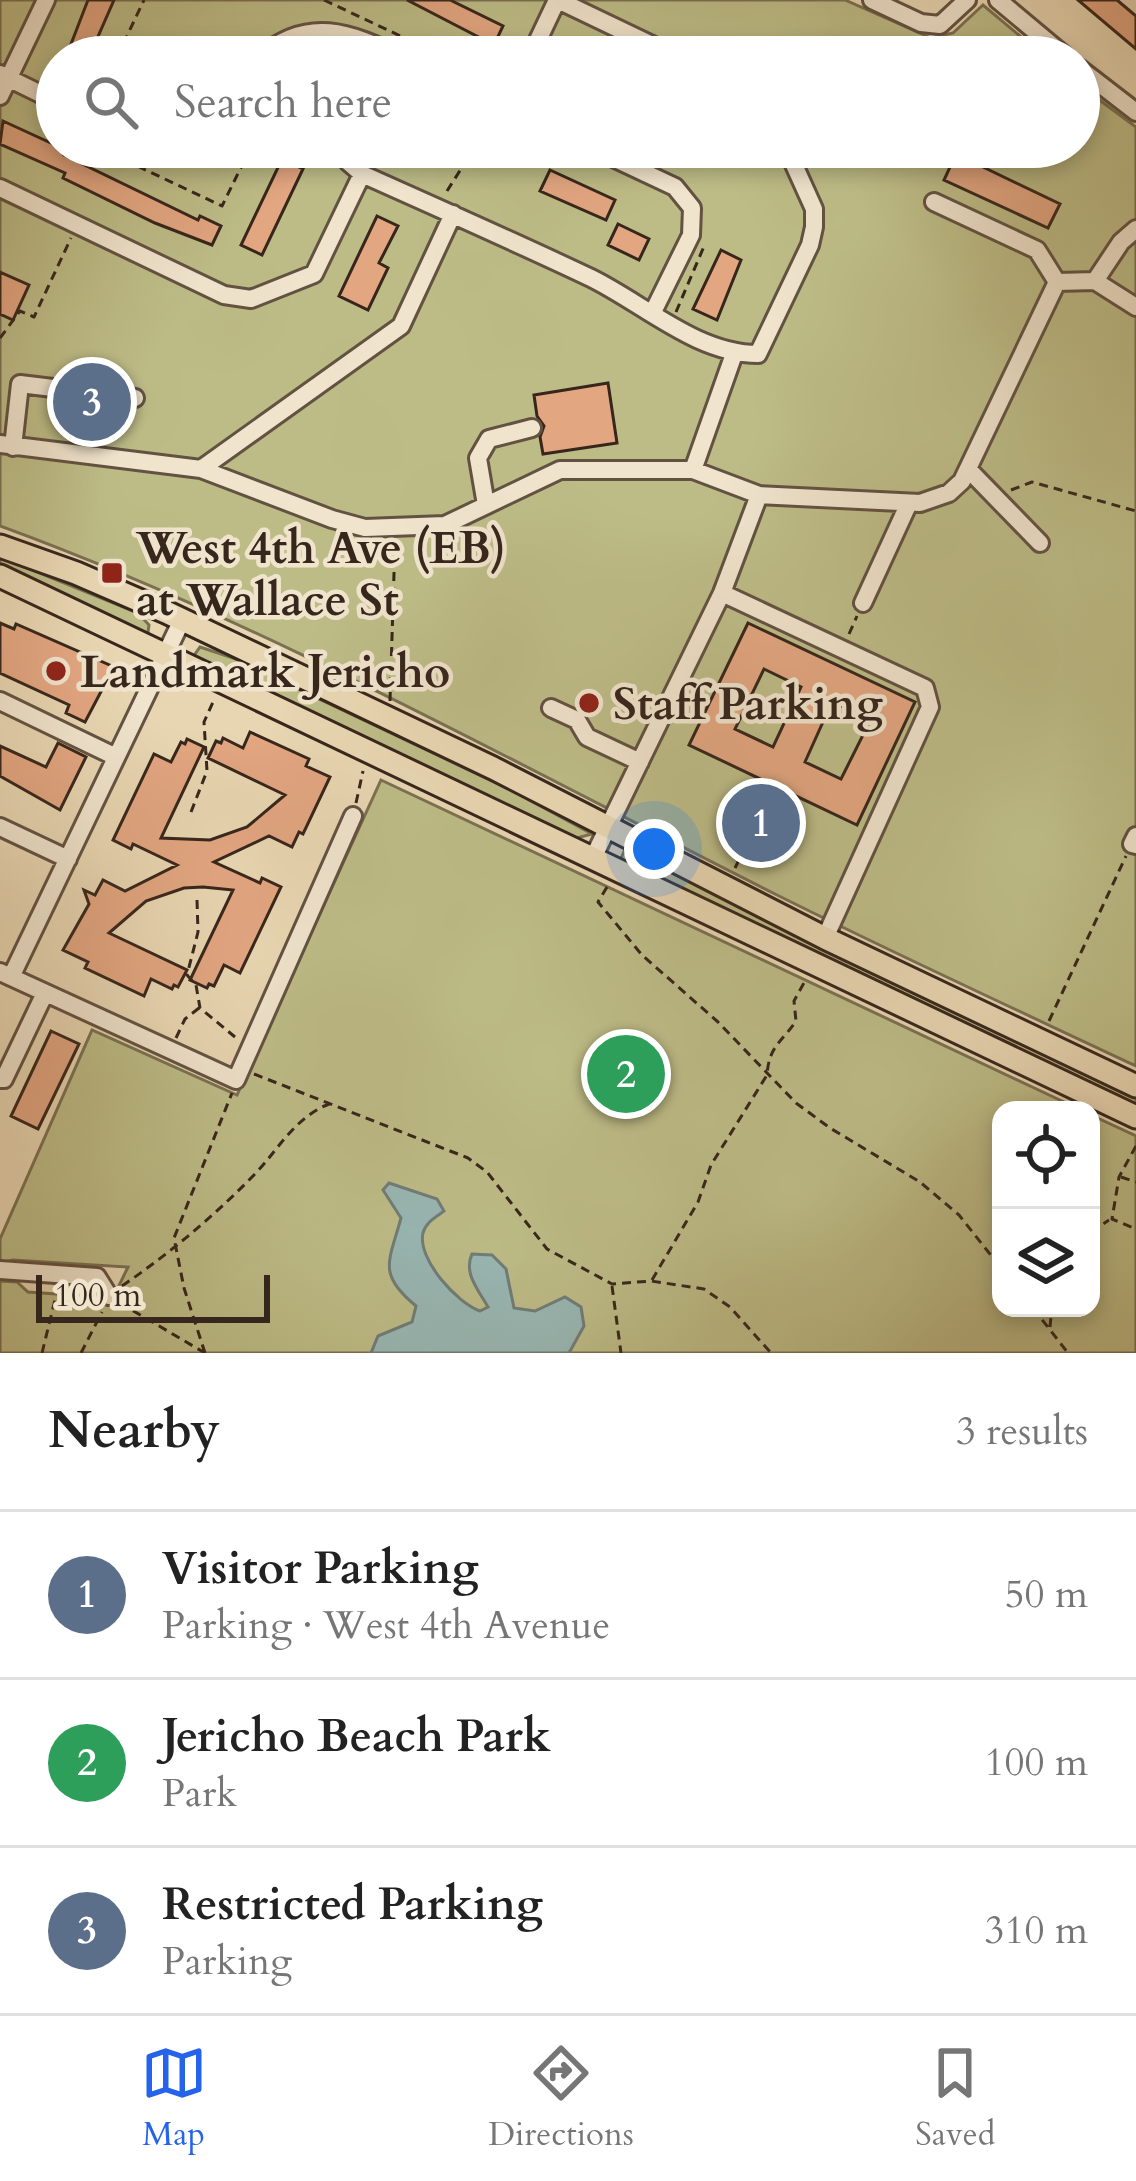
<!DOCTYPE html>
<meta charset="utf-8">
<style>
body{margin:0;font-family:Cardo,serif;background:#f6f6f6;color:#222}
.controls{position:absolute;right:36px;bottom:36px;display:grid;overflow:hidden;border-radius:24px;box-shadow:0 6px 18px #0003}
.controls button{width:108px;height:108px;display:grid;place-items:center;padding:0;border:0;border-bottom:3px solid #e0e0e0;background:#fff;color:#222;font:60px sans-serif}
.scale{position:absolute;left:36px;bottom:30px;width:234px;box-sizing:border-box;padding-left:12px;border:6px solid #37261c;border-top:0;font-size:33px;line-height:42px;white-space:nowrap;color:#37261c;-webkit-text-stroke:9px #f0e4cd;paint-order:stroke}
.you{position:absolute;left:654px;top:849px;width:42px;height:42px;margin:-30px;border:9px solid #fff;border-radius:50%;background:#1a73e8;box-shadow:0 0 0 18px #1a73e833}
.badge{display:grid;place-items:center;width:78px;height:78px;border-radius:50%;background:#2563eb;color:#fff;font-size:39px;font-weight:700}
.pin{position:absolute;translate:-50% -50%;border:6px solid #fff;box-shadow:0 3px 12px #0006}
.list{margin:0;padding:0;list-style:none}
h2{display:flex;justify-content:space-between;align-items:center;height:156px;margin:0;padding:0 48px;font-size:51px}
h2 small{font-size:39px;font-weight:400;color:#767676}
.list li{display:grid;grid-template-columns:78px 1fr auto;gap:36px;align-items:center;box-sizing:border-box;height:168px;padding:0 48px;border-top:3px solid #e0e0e0}
.list b{display:block;font-size:45px;white-space:nowrap}
.list p{margin:0;font-size:39px;white-space:nowrap;color:#767676}
.list em{font-size:39px;font-style:normal;color:#767676}
.icon{flex:none;width:66px;height:66px;fill:none;stroke:currentColor;stroke-width:2;stroke-linecap:round;stroke-linejoin:round}
.map{position:relative;flex:none;width:1136px;height:1353px;overflow:hidden}
.search{position:absolute;background:#fff;box-shadow:0 6px 18px #0003;left:36px;right:36px;top:36px;height:132px;display:flex;align-items:center;gap:30px;box-sizing:border-box;padding:0 42px;border-radius:66px;color:#767676;font-size:45px}
.sheet{height:660px;background:#fff}
nav{display:flex;justify-content:space-around;align-items:center;box-sizing:border-box;height:168px;border-top:3px solid #e0e0e0;background:#fff;font-size:33px;color:#767676}
nav a{display:grid;justify-items:center;gap:6px}
nav .on{color:#2563eb}
.map>svg:first-child{display:block}
.green{fill:#bdbc87;stroke:#7a7152;stroke-width:3}
.water{fill:#98b7b3;stroke:#717d77;stroke-width:3}
.building{fill:#e2a681;stroke:#37261c;stroke-width:3;fill-rule:evenodd}
.lines{fill:none;stroke-linecap:round;stroke-linejoin:round}
.minor-casing{stroke:#635242;stroke-width:22}
.major-casing{stroke:#37261c;stroke-width:27}
.path{stroke:#37261c;stroke-width:3;stroke-dasharray:9 6;stroke-linecap:butt}
.minor{stroke:#f0e4cd;stroke-width:16}
.major{stroke:#e8d6b2;stroke-width:21}
.poi-dot{fill:#8f2418;stroke:#f0e4cd;stroke-width:4.5}
.labels{text-anchor:middle;stroke-width:9;stroke-linejoin:round;paint-order:stroke}
.poi-label{font-size:45px;font-weight:bold;fill:#37261c;stroke:#f0e4cd;text-anchor:start}
</style>
<div class="map">
<svg width="1136" height="1353" viewBox="0 0 1136 1353">
<rect width="100%" height="100%" fill="#e8d6b2"/>
<filter id="stains"><feTurbulence type="fractalNoise" baseFrequency=".00167" numOctaves="4"/><feColorMatrix values="0 0 0 0 .2 0 0 0 0 .09 0 0 0 0 .02 0 0 0 .5 -.17"/></filter>
<radialGradient id="worn" r=".72"><stop offset=".6" stop-color="#630" stop-opacity="0"/><stop offset="1" stop-color="#630" stop-opacity=".3"/></radialGradient>
<!-- green -->
<path class="green" d="M0,0H845L931,38L953,33L983,5L1045,57H57V147H1079V85L1136,127V1066C1015,1009 893,953 775,894C520,766 268,624 0,526Z
M0,557L138,613L149,625L148,632L145,635L0,567Z
M200,647L233,658L511,790L592,834L573,839L193,657Z
M381,780L1081,1110H1001V1308H1091V1115L1136,1136V1353H0V1281L17,1282L28,1292L113,1298L128,1267L13,1260L0,1263V1239L92,1030L237,1095Z
M625,849L1136,1097V1110L620,861Z"/>
<!-- water -->
<path class="water" d="M389,1183L437,1199L444,1211C436,1217 426,1222 423,1233C417,1259 457,1303 480,1311L488,1307C479,1291 463,1273 472,1254L492,1255L506,1269L514,1308L535,1311L565,1297L581,1307L584,1326L569,1353H371L378,1336L412,1322L416,1306C377,1274 389,1262 401,1218L383,1190Z"/>
<!-- building -->
<path class="building" d="M88,0H114L89,57H66Z
M407,0H450L503,26L494,45Z
M1078,0H1117L1136,16V49Z
M3,121L66,150L64,155L198,220L200,216L221,226L212,245L155,223L63,178L65,173L0,144Z
M956,154L1060,204L1048,228L944,180Z
M282,159L303,169L262,255L241,245Z
M550,170L615,200L606,220L540,191Z
M377,216L398,226L379,263L388,268L368,310L339,296Z
M618,224L649,239L639,260L608,245Z
M721,250L741,260L717,320L693,309Z
M0,272L29,285L13,320L0,314Z
M608,383L617,443L543,454L540,437L544,426L537,416L534,395Z
M0,623L14,629L16,624L114,667L85,722L66,713L69,705L0,673Z
M748,623L915,702L857,825L689,745ZM764,669L801,687L773,747L735,729ZM832,702L871,719L841,779L805,762Z
M250,732L309,759L306,766L330,777L303,834L299,832L292,847L269,836L214,862L260,883L262,878L281,887L240,973L224,965L214,986L209,984L207,988L190,980L233,890L203,887L184,888L146,901L109,933L187,970L178,987L174,985L172,989L151,979L144,996L85,968L88,962L63,950L89,904L84,890L95,895L103,880L125,891L177,865L133,844L131,849L113,840L154,754L171,762L181,742L185,744L187,739L204,747L161,838L210,840L247,827L285,795L208,758L216,741L221,743L223,738L243,748Z
M58,743L86,757L60,810L0,776V746L46,767Z
M51,1031L79,1044L38,1129L11,1116Z"/>
<g class="lines">
<!-- minor casing -->
<g class="minor-casing">
<path id="minor" d="M558,0L677,57
M872,0L921,23L940,25L967,0
M998,0L1066,57
M260,57C308,16 349,32 401,57
M530,57L557,0
M1079,68L1136,112
M0,74L57,102
M0,96L46,0
M342,147L348,162L362,174C438,208 515,242 591,278C644,304 697,354 758,354L810,245L814,227V209L786,147
M590,147L675,187L692,208L691,235L652,314
M0,188L224,295L251,299L314,274L362,174
M934,202L1037,250L1057,282
M1095,281L1121,242L1136,229
M1057,282L1095,281L1136,307
M0,444L201,469L332,519L365,528L445,525L560,470H693L759,495L920,503L949,493L962,481L1057,282
M13,447L20,384L135,398
M201,469L401,326L453,214
M968,469L1040,543
M693,470L734,354
M486,505L478,458L489,439L532,428
M722,593L925,688L930,707L825,938
M863,603L909,503
M0,701L116,757
M551,708L577,720L587,737L640,762
M0,827L68,859
M1136,836L1132,844L1136,845
M593,858L722,593L759,495
M0,972L236,1080L353,816
M11,977L182,620
M0,1079H4L45,993
M0,1270L97,1277L109,1296"/>
</g>
<!-- major casing -->
<g class="major-casing">
<path id="major" d="M0,546L76,573L166,612L493,768L825,938L1136,1086
M0,576L1136,1117"/>
</g>
<!-- path -->
<path class="path" d="M324,0L445,57
M117,57L144,0
M97,147L222,206L251,147
M637,147L676,169
M447,191L475,147
M676,312L705,244
M0,338L20,311L34,317L71,238
M1011,490L1032,482L1136,511
M849,634L857,616
M390,701L395,542
M356,803L363,771
M764,808L775,784
M191,812L207,771L204,722L214,700
M735,868L749,840
M607,887L598,902L642,955L718,1022L796,1103L830,1128L920,1182L959,1215L1001,1268
M197,900L198,932L187,975L196,985L200,1008L235,1037
M1049,1021L1126,856
M176,1038L185,1019L199,1008
M254,1074L468,1158L487,1172L547,1249L612,1284L651,1281L704,1289L730,1307L771,1353
M1136,1146L1119,1177L1112,1219L1136,1229
M1121,1177L1136,1182
M1091,1232L1109,1220
M652,1280L698,1202L711,1165L767,1075C769,1046 781,1043 796,1021L794,1001L805,981
M122,1286C170,1253 213,1217 254,1175C279,1149 294,1118 329,1104
M612,1286L621,1353
M120,1303L205,1353
M1033,1308L1068,1353
M1050,1327L1051,1316L1061,1308
M42,1353L56,1296
M81,1353L102,1312
M205,1353L184,1288L174,1238L232,1093"/>
<!-- minor -->
<use href="#minor" class="minor"/>
<!-- major -->
<use href="#major" class="major"/>
</g>
<!-- markers -->
<g class="poi-dot">
<rect x="100" y="561" width="24" height="24" rx="6"/>
<circle cx="56" cy="671" r="12"/>
<circle cx="589" cy="703" r="12"/>
</g>
<g class="labels">
<!-- poi labels -->
<g class="poi-label">
<text x="136" y="563">West 4th Ave (EB)<tspan x="136" dy="52">at Wallace St</tspan></text>
<text x="80" y="687">Landmark Jericho</text>
<text x="613" y="719">Staff Parking</text>
</g>
</g>
<rect width="100%" height="100%" filter="url(#stains)"/>
<rect width="100%" height="100%" fill="url(#worn)"/>
</svg>
<div class="controls">
<button><svg class="icon" aria-label="locate" viewBox="0 0 24 24"><circle cx="12" cy="12" r="6"/><path d="M12 2v4M12 18v4M2 12h4M18 12h4"/></svg></button>
<button><svg class="icon" aria-label="layers" viewBox="0 0 24 24"><path d="M12 4l9 5-9 5-9-5zM3 14l9 5 9-5"/></svg></button>
</div>
<div class="scale">100 m</div>
<div class="you"></div>
<div class="pin badge" style="left:761px;top:823px;background:#5c6f8a">1</div>
<div class="pin badge" style="left:626px;top:1074px;background:#2e9e5b">2</div>
<div class="pin badge" style="left:92px;top:402px;background:#5c6f8a">3</div>
<div class="search"><svg class="icon" aria-label="search" viewBox="0 0 24 24"><circle cx="10" cy="10" r="6"/><path d="M15 15l6 6"/></svg>Search here</div>
</div>
<section class="sheet">
<h2>Nearby<small>3 results</small></h2>
<ul class="list">
<li><span class="badge" style="background:#5c6f8a">1</span><div><b>Visitor Parking</b><p>Parking · West 4th Avenue</p></div><em>50 m</em></li>
<li><span class="badge" style="background:#2e9e5b">2</span><div><b>Jericho Beach Park</b><p>Park</p></div><em>100 m</em></li>
<li><span class="badge" style="background:#5c6f8a">3</span><div><b>Restricted Parking</b><p>Parking</p></div><em>310 m</em></li>
</ul>
</section>
<nav>
<a class="on"><svg class="icon" aria-label="map" viewBox="0 0 24 24"><path d="M3 6l6-2 6 2 6-2v14l-6 2-6-2-6 2zM9 4v14M15 6v14"/></svg>Map</a>
<a><svg class="icon" aria-label="directions" viewBox="0 0 24 24"><path d="M12 3l9 9-9 9-9-9zM9 14v-3h6M13 9l2 2-2 2"/></svg>Directions</a>
<a><svg class="icon" aria-label="saved" viewBox="0 0 24 24"><path d="M7 4h10v16l-5-4-5 4z"/></svg>Saved</a>
</nav>
